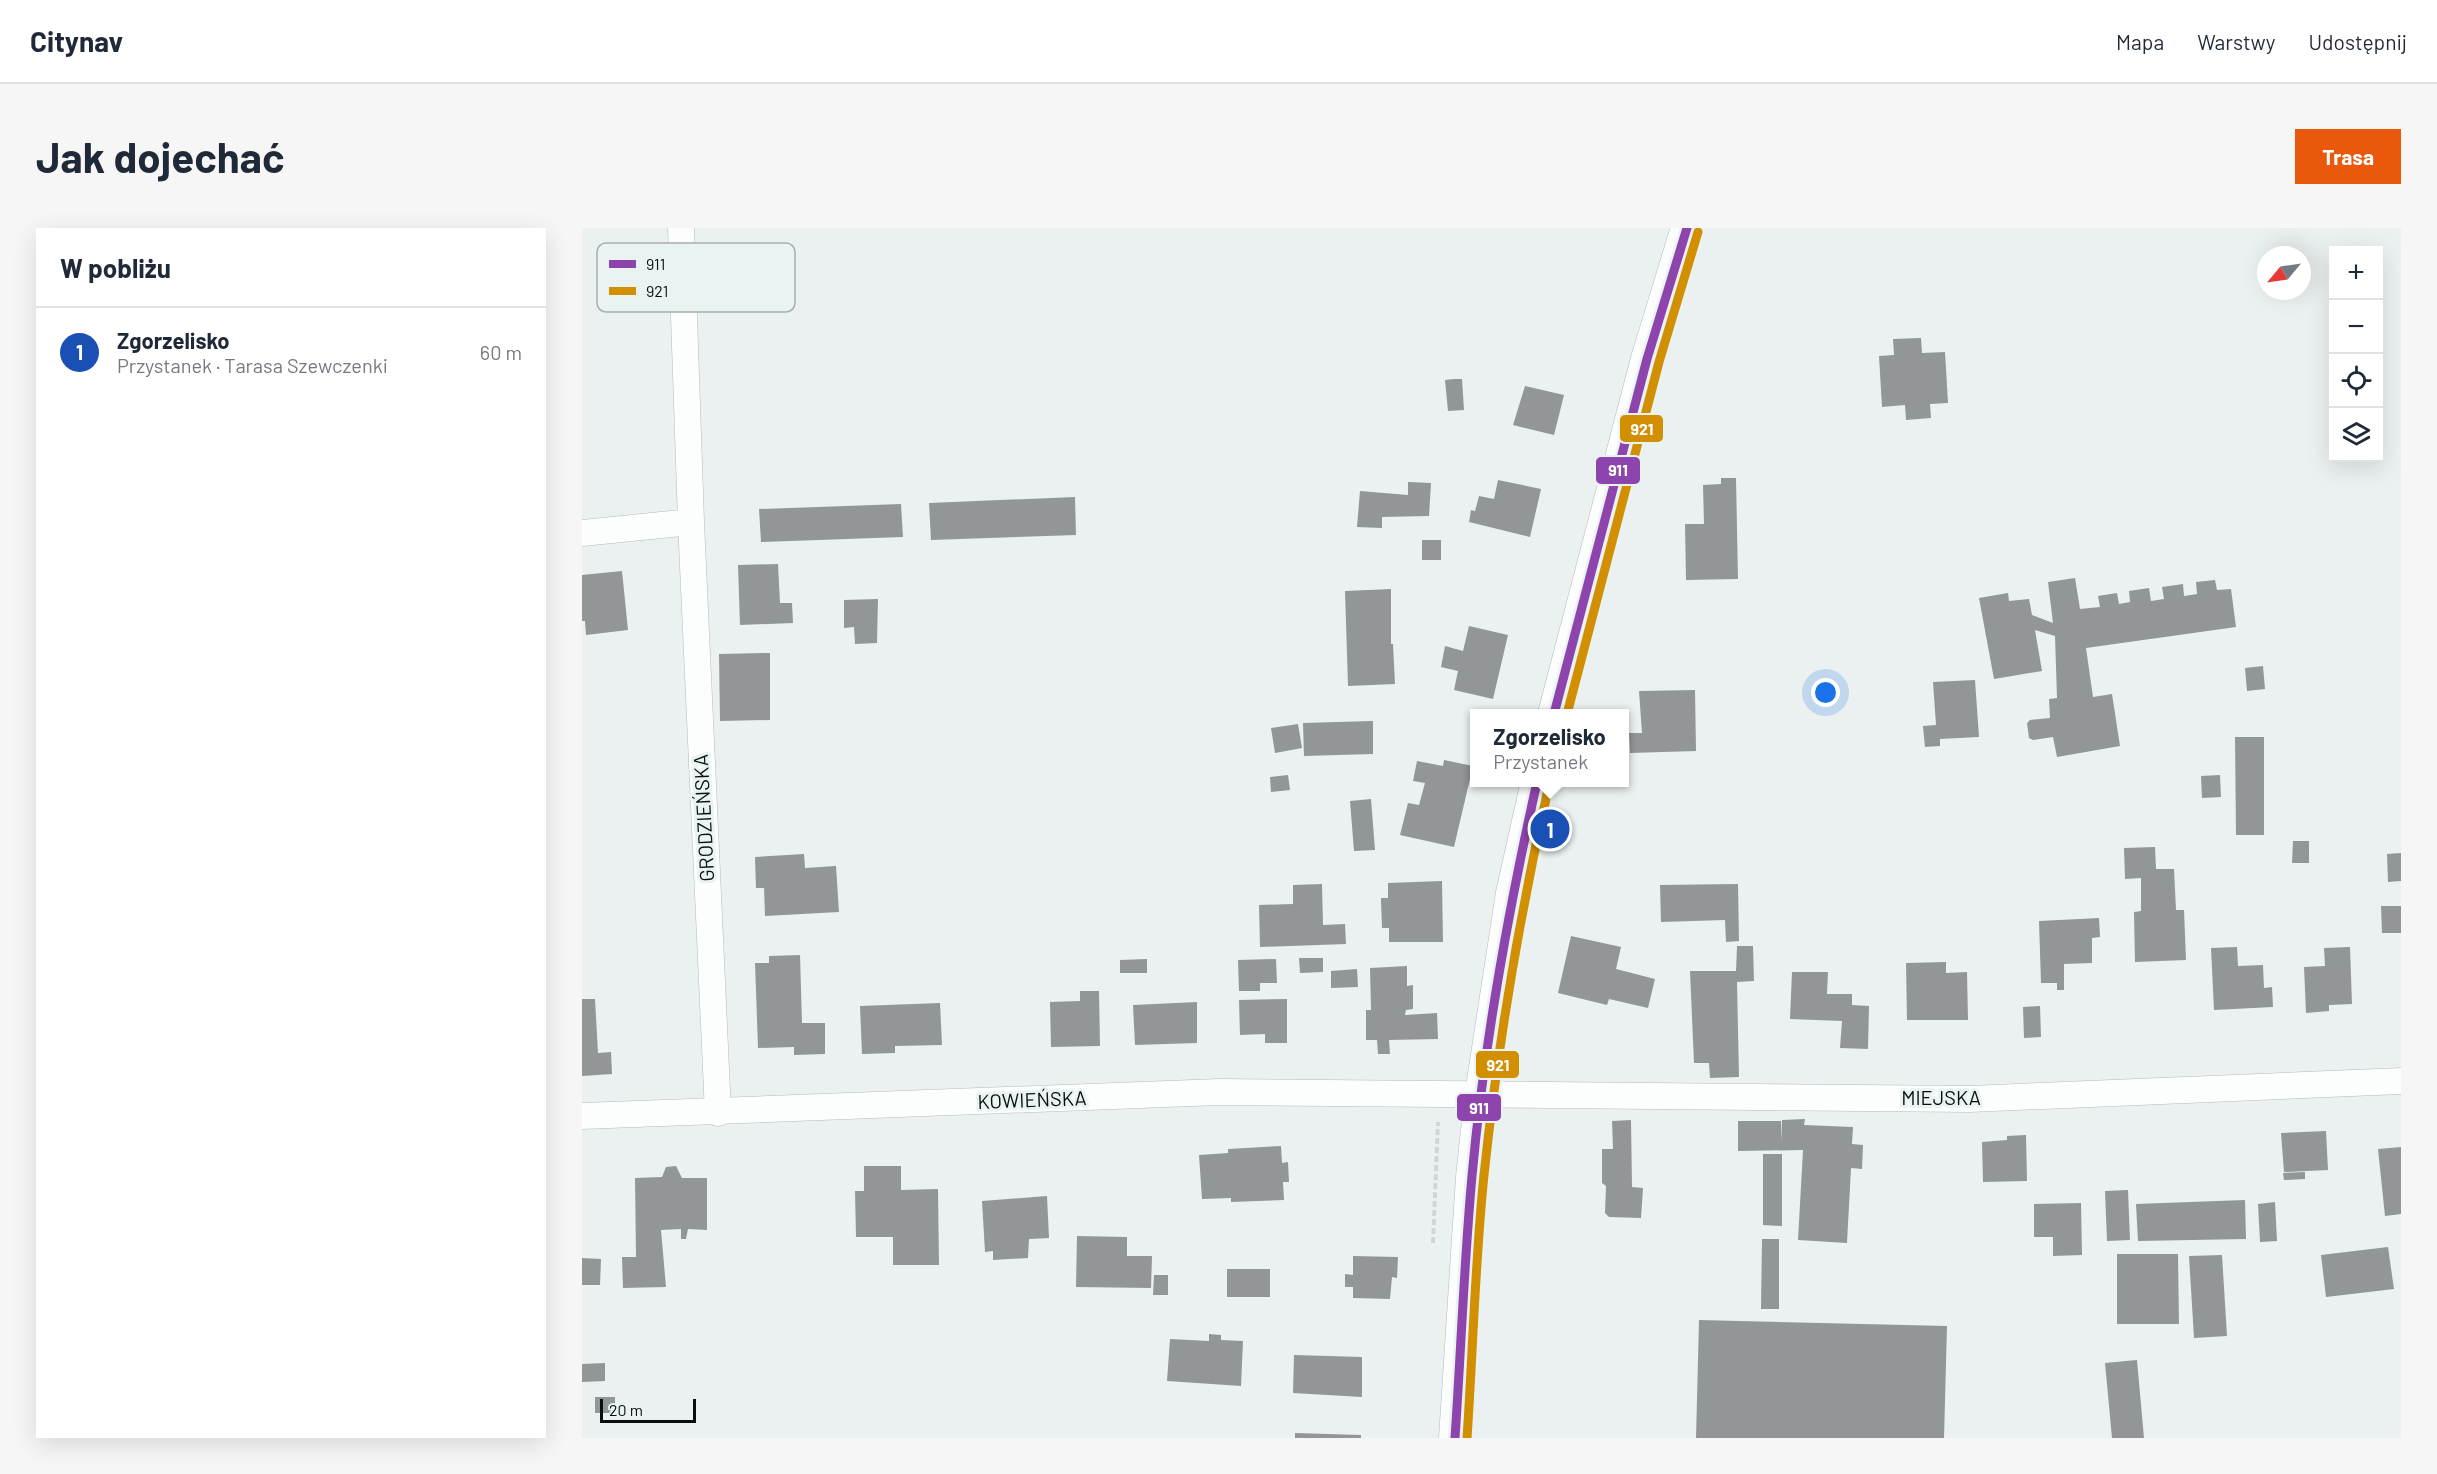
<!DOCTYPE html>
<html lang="pl">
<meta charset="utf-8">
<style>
body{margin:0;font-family:Barlow,sans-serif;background:#f6f6f7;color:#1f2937}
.controls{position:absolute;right:18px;top:18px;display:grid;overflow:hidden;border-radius:0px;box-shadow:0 6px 24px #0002}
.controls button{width:54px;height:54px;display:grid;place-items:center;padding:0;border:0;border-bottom:2px solid #e0e1e3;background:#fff;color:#1f2937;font:30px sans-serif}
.compass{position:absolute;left:1675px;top:18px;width:54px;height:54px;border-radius:50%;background:#fff;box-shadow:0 6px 24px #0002;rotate:241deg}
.scale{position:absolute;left:18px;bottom:15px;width:96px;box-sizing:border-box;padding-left:6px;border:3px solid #0a0e0e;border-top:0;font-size:16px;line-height:21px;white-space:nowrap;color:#0a0e0e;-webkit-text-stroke:4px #e8f3f2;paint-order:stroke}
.you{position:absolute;left:1244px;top:465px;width:21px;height:21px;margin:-15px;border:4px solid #fff;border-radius:50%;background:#1a73e8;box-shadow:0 0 0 9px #1a73e833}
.badge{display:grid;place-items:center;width:39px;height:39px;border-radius:50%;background:#ea580c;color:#fff;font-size:20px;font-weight:700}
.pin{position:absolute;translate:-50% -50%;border:3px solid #fff;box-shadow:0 2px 6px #0006}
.popup{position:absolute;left:888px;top:481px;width:159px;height:78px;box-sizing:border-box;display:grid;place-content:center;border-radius:0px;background:#fff;filter:drop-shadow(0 2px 4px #0005);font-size:20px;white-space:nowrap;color:#747a83}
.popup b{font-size:22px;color:#1f2937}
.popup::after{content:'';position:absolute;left:50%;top:100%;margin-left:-12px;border:12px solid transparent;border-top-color:#fff}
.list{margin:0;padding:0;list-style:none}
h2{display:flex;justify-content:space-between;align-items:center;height:78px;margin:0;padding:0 24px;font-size:26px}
h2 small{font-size:20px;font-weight:400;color:#747a83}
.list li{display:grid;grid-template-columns:39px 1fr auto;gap:18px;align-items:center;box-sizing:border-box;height:90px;padding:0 24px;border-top:2px solid #e0e1e3}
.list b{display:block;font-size:22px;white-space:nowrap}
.list p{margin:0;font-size:20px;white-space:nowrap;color:#747a83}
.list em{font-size:20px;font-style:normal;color:#747a83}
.icon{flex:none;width:33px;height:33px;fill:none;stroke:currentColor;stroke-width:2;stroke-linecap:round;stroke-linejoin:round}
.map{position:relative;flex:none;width:1819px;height:1210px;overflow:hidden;border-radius:0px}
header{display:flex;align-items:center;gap:36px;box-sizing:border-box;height:84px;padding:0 30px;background:#fff;border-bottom:2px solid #e0e1e3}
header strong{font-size:28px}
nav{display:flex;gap:33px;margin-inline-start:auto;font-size:21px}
.intro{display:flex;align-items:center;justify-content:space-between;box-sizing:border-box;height:144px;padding:0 36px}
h1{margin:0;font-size:42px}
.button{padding:15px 27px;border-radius:0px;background:#ea580c;color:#fff;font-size:21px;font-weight:700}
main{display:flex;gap:36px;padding:0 36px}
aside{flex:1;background:#fff;border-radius:0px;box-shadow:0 6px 24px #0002}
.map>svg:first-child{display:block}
.building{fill:#929696}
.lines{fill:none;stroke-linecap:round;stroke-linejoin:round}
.minor-casing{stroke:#b6baba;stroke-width:27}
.tertiary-casing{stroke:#b6baba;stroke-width:33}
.path{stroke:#d2d5d4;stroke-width:4;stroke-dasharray:6 3;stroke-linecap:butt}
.minor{stroke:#fcfdfd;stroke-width:26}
.tertiary{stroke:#fcfdfd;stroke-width:32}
.bus-1-casing{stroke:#e8f3f2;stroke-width:14}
.bus-2-casing{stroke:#e8f3f2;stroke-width:14}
.bus-1{stroke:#8e44ad;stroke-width:9}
.bus-2{stroke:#d38f02;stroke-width:9}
.labels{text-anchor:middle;stroke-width:6;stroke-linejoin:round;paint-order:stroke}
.street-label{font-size:20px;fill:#0a0e0e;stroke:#e8f3f2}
.key{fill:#e8f3f2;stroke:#a5aeae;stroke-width:1.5}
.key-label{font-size:16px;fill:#0a0e0e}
.line-badge{stroke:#e8f3f2;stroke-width:2}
.badge-label{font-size:16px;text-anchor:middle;font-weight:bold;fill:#fff}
</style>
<header>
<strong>Citynav</strong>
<nav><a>Mapa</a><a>Warstwy</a><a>Udostępnij</a></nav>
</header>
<div class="intro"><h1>Jak dojechać</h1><a class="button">Trasa</a></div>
<main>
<aside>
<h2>W pobliżu<small></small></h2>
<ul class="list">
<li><span class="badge" style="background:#1a4fb4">1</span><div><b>Zgorzelisko</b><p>Przystanek · Tarasa Szewczenki</p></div><em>60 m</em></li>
</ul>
</aside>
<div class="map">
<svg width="1819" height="1210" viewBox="0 0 1819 1210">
<rect width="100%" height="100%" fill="#ebf0f0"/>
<!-- building -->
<path class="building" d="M1339,110L1340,125L1363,124L1366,175L1348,176L1349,190L1324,192L1323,177L1300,179L1297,128L1312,127L1311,111Z
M872,151H880L882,182L866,183L863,152Z
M943,158L982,167L972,207L931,197Z
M1139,250H1154L1156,351L1104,352L1103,296H1122L1121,257L1139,256Z
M916,252L959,261L948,309L887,294L889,282L893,283L897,268L912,271Z
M826,254L849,255L847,288L800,289V300L775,299L778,263L826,267Z
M493,269L494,307L349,312L347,275Z
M319,276L321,309L179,314L177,281Z
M840,312H859V332H840Z
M196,336L198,375H210L211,395L158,397L156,337Z
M40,343L46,402L4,407L3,393H0V347Z
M1493,350L1498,381L1518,379L1516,368L1535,365L1537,376L1548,374L1547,363L1567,360L1569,373L1582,371L1580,359L1601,356L1602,368L1615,366L1614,354L1633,352L1635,362L1649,361L1654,399L1504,420L1511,469L1530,466L1538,518L1475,529L1471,509L1451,512L1447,510L1445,495L1448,492L1468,490L1467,471L1475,470L1473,408L1453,402L1460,443L1412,451L1397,370L1426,365L1427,373L1447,371L1450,387L1471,395L1466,354Z
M809,361V416H811L813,456L766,458L763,363Z
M296,371L295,415L273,416L272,399L262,400V372Z
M887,398L926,407L911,471L872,462L876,443L859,439L863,418L881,423Z
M182,425H188V492L138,493L137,426Z
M1681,438L1683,461L1665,463L1663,440Z
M1393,452L1397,509L1358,511V518L1343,519L1341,498L1354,497L1351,454Z
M1113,462L1114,523L1048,525L1047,505H1060L1057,463Z
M791,493V526L722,528L721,495Z
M716,496L720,520L693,525L689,500Z
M1653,509H1682V607H1654Z
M862,532L891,538L872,619L818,607L826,575L837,577L843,555L831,553L835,533L861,538Z
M706,547L708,562L689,564L688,549Z
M1638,547L1639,569L1620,570L1619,548Z
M789,571L793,622L772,623L768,573Z
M1711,613H1727V635H1710Z
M1573,619L1574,641H1592L1594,682H1602L1604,732L1553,734L1552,684L1559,683V650L1543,651L1542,620Z
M1819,625V653L1806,654L1805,626Z
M222,626L223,640L254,638L257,684L183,688L182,660H174L173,629Z
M860,653L861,714H807V700H800L799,673V670H806V655Z
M740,656L741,697L763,696L764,716L678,719L677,677L711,676V657Z
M1156,656L1157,713L1144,714L1143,692L1079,694L1078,657Z
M1799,678H1819V705H1800Z
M1517,690L1518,709L1510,710V735L1482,736V762H1475V755H1459L1457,693Z
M989,708L1039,719L1034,741L1073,751L1066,780L1027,771L1025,777L976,765Z
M1155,718H1171L1172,753L1155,754L1157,849L1128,850L1127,835H1112L1108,743H1154Z
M1655,719L1656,738L1681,737L1682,760L1690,759L1691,779L1632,782L1629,720Z
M1768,719L1770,776L1747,777V783L1724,785L1722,739L1743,738L1742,720Z
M218,727L220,795H243V826L212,827V819L176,820L173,735H187V728Z
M717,730H741V744L718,745Z
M565,731V745H538V732Z
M694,731L695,755H678V763H657L656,732Z
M1364,734V745L1385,744L1386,792H1325L1324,735Z
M825,738V758L831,757V781L824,782L823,787L855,785L856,811L807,812L808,826H796L795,812H784V782H789L788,740Z
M775,741L776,759L749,760V743Z
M1210,744H1246L1245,766H1270V777L1287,778L1286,821L1258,820L1260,793L1208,791Z
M498,763H517L518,818L469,819L468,774L498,773Z
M0,771H13L16,825L29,824L30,846L0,848Z
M705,771V815H683V806L658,807L657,772Z
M615,774V815L553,817L551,777Z
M358,775L360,817L313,818V825L280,826L278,778Z
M1458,778L1459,809L1442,810L1441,779Z
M1223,891L1222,897L1271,899L1270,916L1281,917L1280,941L1269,940L1265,1015L1216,1012L1221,922L1156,923V893H1199V914L1200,892Z
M1049,892L1050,959L1061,960L1059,990L1027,989L1023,985L1024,958L1020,955V921H1031L1030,893Z
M1744,903L1746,942L1702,944L1699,905Z
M1444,907L1445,953L1401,954L1400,914L1425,912V908Z
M699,918L700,935L706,934L707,954H701L702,972L649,974V970L620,971L617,927L646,925V921Z
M1819,919V986L1803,988L1796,921Z
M1181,926H1200V998L1181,997Z
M94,938L100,950H125V1002L106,1001L104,1011H99V1001L79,1002L84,1059L41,1060L40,1029H54L53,950L80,949L84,939Z
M282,938H319V962L356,961L357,1037H311V1009H274L273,963H282Z
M1723,944V951L1702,952L1701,945Z
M1546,962L1548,1012L1525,1013L1523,963Z
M465,968L467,1010L447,1011L446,1030L411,1032V1023L403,1024L400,973Z
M1663,972L1664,1011L1556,1013L1554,976Z
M1693,974L1695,1013L1678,1014L1676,976Z
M1499,975L1500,1027L1471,1028V1009H1452V976Z
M495,1008L545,1009V1028H570L569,1060L494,1059Z
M1180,1011H1197V1081H1179Z
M1806,1019L1812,1061L1744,1069L1739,1027Z
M1535,1026H1596L1597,1096H1535Z
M1640,1027L1645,1108L1612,1110L1607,1028Z
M771,1028L816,1029L815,1050L810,1049L808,1071L771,1070V1059H763V1046L771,1047Z
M0,1030L19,1031L18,1057H0Z
M645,1041H688V1069H645Z
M572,1047H586V1067H571Z
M1117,1092L1365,1098L1362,1210H1114Z
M627,1106L639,1107V1112L661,1113L659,1158L585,1153L588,1111L627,1113Z
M712,1127L780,1129V1169L711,1165Z
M1555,1132L1562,1210H1530L1523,1135Z
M23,1135V1153L0,1154V1136Z
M13,1169H33V1185H13Z
M713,1205L779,1207V1210H713Z"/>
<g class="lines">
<!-- minor casing -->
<g class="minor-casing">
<path id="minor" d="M99,0L109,294L136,885
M0,305L109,294
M0,888L637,864L1387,871L1819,853"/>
</g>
<!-- tertiary casing -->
<g class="tertiary-casing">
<path id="tertiary" d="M972,486L1065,131L1105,0
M873,1210L890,949L899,866L930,665L955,554"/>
</g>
<!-- path -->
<path class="path" d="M851,1015L856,894"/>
<!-- minor -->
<use href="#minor" class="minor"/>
<!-- tertiary -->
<use href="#tertiary" class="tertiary"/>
<!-- bus-1 casing -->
<g class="bus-1-casing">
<path id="bus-1" d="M972,486L1065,131L1105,0
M873,1210C879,1123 882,1035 890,948C902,815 926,684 955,554"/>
</g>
<!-- bus-2 casing -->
<g class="bus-2-casing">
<path id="bus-2" d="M985,486L1077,134L1116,4
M885,1210C891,1122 893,1034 902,947C916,815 938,685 967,557"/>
</g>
<!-- bus-1 -->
<use href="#bus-1" class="bus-1"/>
<!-- bus-2 -->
<use href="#bus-2" class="bus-2"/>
</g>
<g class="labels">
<!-- street labels -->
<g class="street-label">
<text transform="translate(122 590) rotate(-93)" y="7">GRODZIEŃSKA</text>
<text x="1359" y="877">MIEJSKA</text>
<text transform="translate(450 872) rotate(-2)" y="7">KOWIEŃSKA</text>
</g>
</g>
<!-- legend -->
<rect x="15" y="15" width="198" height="69" rx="9" class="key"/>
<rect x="27" y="32" width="27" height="8" fill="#8e44ad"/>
<rect x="27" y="59" width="27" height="8" fill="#d38f02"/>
<g class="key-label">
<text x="64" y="42">911</text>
<text x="64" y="69">921</text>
</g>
<g class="line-badge">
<rect x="1037" y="186" width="45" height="29" rx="6" fill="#d38f02"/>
<rect x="1013" y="228" width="46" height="29" rx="6" fill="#8e44ad"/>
<rect x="893" y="822" width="45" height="29" rx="6" fill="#d38f02"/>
<rect x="874" y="865" width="46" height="29" rx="6" fill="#8e44ad"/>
</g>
<g class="badge-label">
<text x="1060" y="207">921</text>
<text x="1036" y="248">911</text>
<text x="916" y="843">921</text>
<text x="897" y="886">911</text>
</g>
</svg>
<div class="controls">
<button>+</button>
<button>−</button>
<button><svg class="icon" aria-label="locate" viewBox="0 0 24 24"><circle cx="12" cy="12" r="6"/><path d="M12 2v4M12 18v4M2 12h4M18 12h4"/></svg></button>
<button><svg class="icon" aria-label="layers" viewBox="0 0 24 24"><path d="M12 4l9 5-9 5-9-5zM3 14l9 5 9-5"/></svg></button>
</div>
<svg class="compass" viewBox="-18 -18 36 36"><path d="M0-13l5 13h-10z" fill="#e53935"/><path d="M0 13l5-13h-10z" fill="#747a83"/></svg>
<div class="scale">20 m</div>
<div class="you"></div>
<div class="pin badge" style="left:968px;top:601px;background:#1a4fb4">1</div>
<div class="popup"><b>Zgorzelisko</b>Przystanek</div>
</div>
</main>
